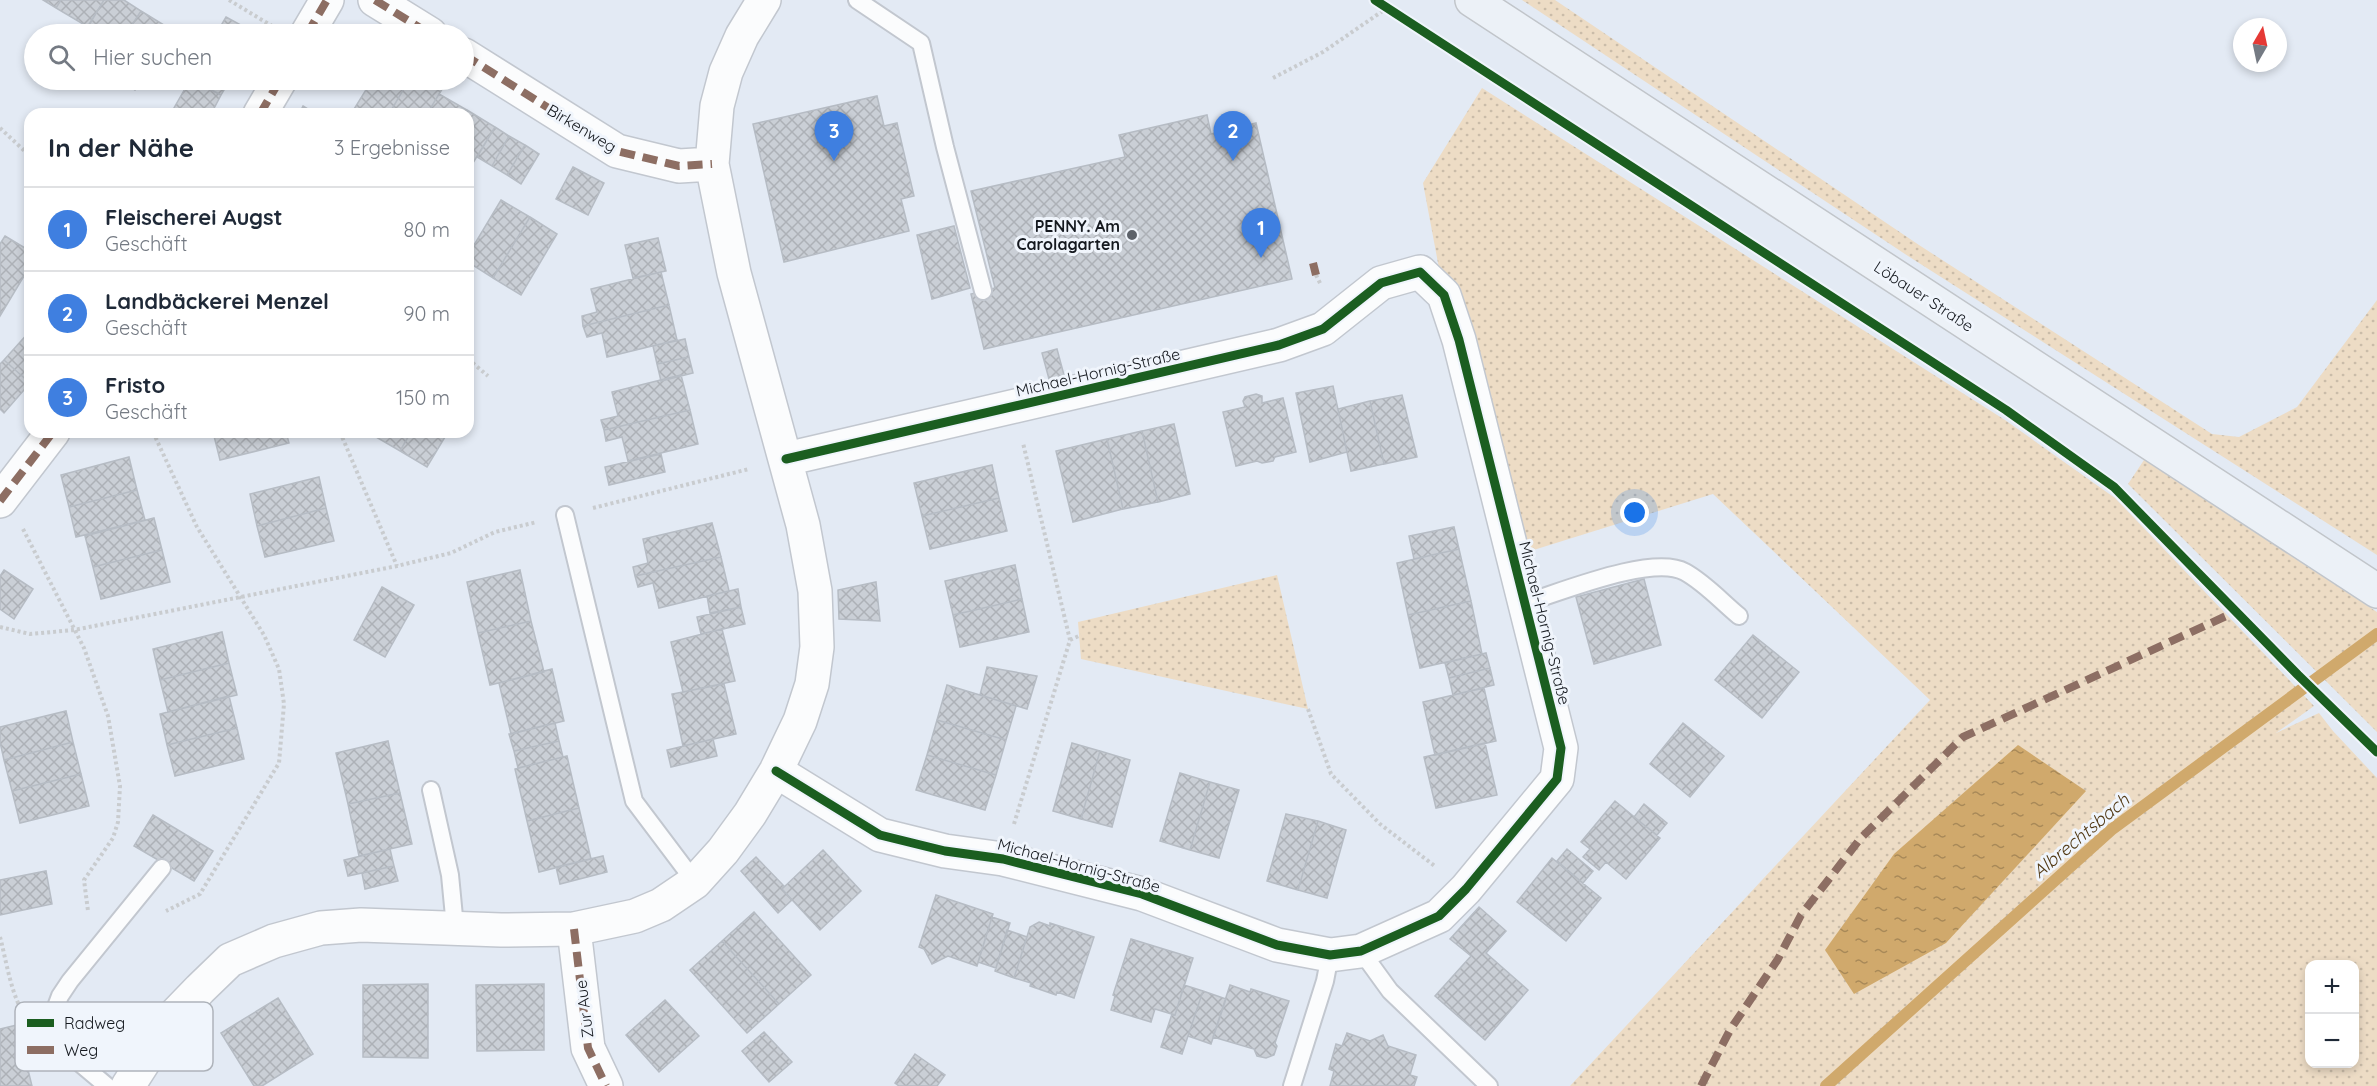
<!DOCTYPE html>
<html lang="de">
<meta charset="utf-8">
<style>
body{margin:0;font-family:Quicksand,sans-serif;background:#f6f6f7;color:#1f2937}
.controls{position:absolute;right:18px;bottom:18px;display:grid;overflow:hidden;border-radius:12px;box-shadow:0 3px 9px #0003}
.controls button{width:54px;height:54px;display:grid;place-items:center;padding:0;border:0;border-bottom:2px solid #e0e1e3;background:#fff;color:#1f2937;font:30px sans-serif}
.compass{position:absolute;left:2233px;top:18px;width:54px;height:54px;border-radius:50%;background:#fff;box-shadow:0 3px 9px #0003;rotate:9deg}
.you{position:absolute;left:1635px;top:513px;width:21px;height:21px;margin:-15px;border:4px solid #fff;border-radius:50%;background:#1a73e8;box-shadow:0 0 0 9px #1a73e833}
.badge{display:grid;place-items:center;width:39px;height:39px;border-radius:50%;background:#7c3aed;color:#fff;font-size:20px;font-weight:700}
.pin{position:absolute;translate:-50% -50px;filter:drop-shadow(0 2px 3px #0008)}
.pin::after{content:'';position:absolute;top:32px;width:21px;height:18px;background:inherit;clip-path:polygon(0 0,100% 0,50% 100%)}
.list{margin:0;padding:0;list-style:none}
h2{display:flex;justify-content:space-between;align-items:center;height:78px;margin:0;padding:0 24px;font-size:26px}
h2 small{font-size:20px;font-weight:400;color:#747a83}
.list li{display:grid;grid-template-columns:39px 1fr auto;gap:18px;align-items:center;box-sizing:border-box;height:84px;padding:0 24px;border-top:2px solid #e0e1e3}
.list b{display:block;font-size:22px;white-space:nowrap}
.list p{margin:0;font-size:20px;white-space:nowrap;color:#747a83}
.list em{font-size:20px;font-style:normal;color:#747a83}
.icon{flex:none;width:33px;height:33px;fill:none;stroke:currentColor;stroke-width:2;stroke-linecap:round;stroke-linejoin:round}
.map{position:relative;flex:none;width:2377px;height:1086px;overflow:hidden}
.search{position:absolute;background:#fff;box-shadow:0 3px 9px #0003;left:24px;top:24px;width:450px;height:66px;display:flex;align-items:center;gap:15px;box-sizing:border-box;padding:0 21px;border-radius:33px;color:#747a83;font-size:22px}
.panel{position:absolute;background:#fff;box-shadow:0 3px 9px #0003;left:24px;top:108px;width:450px;height:330px;border-radius:18px}
.map>svg:first-child{display:block}
.grass{fill:url(#grass-dots);fill-rule:evenodd}
.water{fill:url(#water-ripples)}
.lines{fill:none;stroke-linecap:round;stroke-linejoin:round}
.stream{stroke:#d0a96c;stroke-width:12}
.building{fill:url(#building-cross-hatch);stroke:#b6bcc4;stroke-width:1.5}
.lane-casing{stroke:#c2c7cf;stroke-width:20}
.street-casing{stroke:#c2c7cf;stroke-width:36}
.primary-casing{stroke:#c1c5ca;stroke-width:36}
.path{stroke:#c9cccf;stroke-width:4;stroke-dasharray:3 3;stroke-linecap:butt}
.lane{stroke:#fbfcfd;stroke-width:16}
.street{stroke:#fbfcfd;stroke-width:33}
.primary{stroke:#ecf1f7;stroke-width:33}
.quiet{stroke:#8d6e63;stroke-width:8;stroke-dasharray:15 8;stroke-linecap:butt}
.cycleway-casing{stroke:#f0f5fc;stroke-width:13}
.cycleway{stroke:#1b5e20;stroke-width:9}
.poi-dot{fill:#5d626a;stroke:#f0f5fc;stroke-width:2}
.labels{text-anchor:middle;stroke-width:6;stroke-linejoin:round;paint-order:stroke}
.street-label{font-size:16px;fill:#15191f;stroke:#f0f5fc}
.poi-label{font-size:16px;font-weight:bold;fill:#15191f;stroke:#f0f5fc;text-anchor:end}
.water-label{font-size:18px;font-style:italic;fill:#513813;stroke:#f0f5fc}
.key{fill:#f0f5fc;stroke:#aeb3ba;stroke-width:1.5}
.key-label{font-size:16px;fill:#15191f}
</style>
<div class="map">
<svg width="2377" height="1086" viewBox="0 0 2377 1086">
<defs>
<pattern id="grass-dots" width="8" height="8" patternUnits="userSpaceOnUse" patternTransform="scale(1.5)"><rect width="8" height="8" fill="#eddcc5"/><path d="M2 2h.1M6 6h.1" fill="none" stroke="#cabca9" stroke-width="1.8" stroke-linecap="round"/></pattern>
<pattern id="water-ripples" width="26" height="14" patternUnits="userSpaceOnUse" patternTransform="scale(1.5)"><rect width="26" height="14" fill="#d0a96c"/><path d="M2 4q2-2 4 0t4 0M15 11q2-2 4 0t4 0" fill="none" stroke="#a88958"/></pattern>
<pattern id="building-cross-hatch" width="8" height="8" patternUnits="userSpaceOnUse" patternTransform="scale(1.5)"><rect width="8" height="8" fill="#cacfd6"/><path d="M0 0l8 8M0 8l8-8" fill="none" stroke="#adb1b7"/></pattern>
</defs>
<rect width="100%" height="100%" fill="#e3eaf4"/>
<!-- grass -->
<path class="grass" d="M1522,0H1555L1919,245L2212,434L2239,437L2297,407L2377,300V555L1908,256Z
M1482,88L2005,420L2115,498L2314,706L2276,733L2319,713L2333,731L2377,778V1086H1570L1930,700L1713,494L1514,556L1444,295L1423,183ZM2310,964H2354V1064H2310Z
M2144,460L2377,612V732L2128,484Z
M1277,575L1308,709L1081,659L1078,622Z"/>
<!-- water -->
<path class="water" d="M2018,745L2086,791L1946,943L1854,994L1825,950L1894,854Z"/>
<g class="lines">
<!-- stream -->
<path class="stream" d="M1826,1086L2111,830L2377,634"/>
</g>
<!-- building -->
<path class="building" d="M43,0H61L56,8Z
M61,0H104L88,27L56,8Z
M104,0H124L141,11L126,34H83Z
M141,11L172,30L169,34H126Z
M226,17L257,34H216Z
M118,80H141L135,90Z
M190,80L221,95L211,114H186L174,108Z
M193,80H230L221,95Z
M372,80H409L389,114H351Z
M409,80H433L444,86L427,114H389Z
M439,94L467,110L465,114H427Z
M877,96L884,126L897,123L914,196L901,199L909,231L784,262L753,124Z
M303,106L316,114H299Z
M467,110L495,127L468,171V114H465Z
M1207,115L1211,134L1256,123L1292,279L984,349L971,294L995,288L971,191L1125,157L1119,135Z
M495,127L509,136L492,166L477,157Z
M509,136L525,145L507,175L492,166Z
M525,145L539,154L521,184L507,175Z
M573,167L604,183L588,215L556,199Z
M501,200L530,217L493,278L468,262V255Z
M530,217L557,234L521,295L493,278Z
M954,226L970,288L932,299L917,235Z
M5,236L30,251V266L0,316V244Z
M658,238L666,271L633,278L625,245Z
M661,272L669,305L583,326L582,316L597,312L591,289Z
M669,305L677,340L607,357L602,333L587,337L583,326Z
M30,331V383L4,360Z
M685,339L689,357L657,364L653,346Z
M1057,349L1064,375L1049,379L1042,353Z
M689,357L693,373L661,381L657,364Z
M4,360L30,383L4,413L0,409V364Z
M681,375L690,410L604,430L601,420L618,416L612,392Z
M1333,386L1347,452L1310,462L1296,393Z
M1256,394L1262,396V403L1283,398L1296,452L1275,457L1273,461L1262,463L1257,461L1236,466L1223,412L1245,407L1243,401L1245,397Z
M1402,395L1417,457L1384,464L1370,401Z
M1370,401L1384,464L1351,471L1338,409Z
M690,410L698,444L628,461L622,437L606,441L604,430Z
M1174,424L1190,494L1158,502L1142,431Z
M1142,431L1158,502L1123,509L1107,439Z
M213,432H286L289,443L220,460Z
M373,432H411L400,451L371,434Z
M411,432H448L427,467L400,451Z
M1107,439L1123,509L1073,522L1056,451Z
M661,454L665,472L609,485L605,467Z
M129,457L137,490L69,507L61,475Z
M992,465L999,498L922,516L914,483Z
M319,477L326,508L257,526L250,494Z
M137,490L145,520L76,537L69,507Z
M999,498L1007,531L930,549L922,516Z
M326,508L334,541L265,557L257,526Z
M154,518L162,550L93,567L85,536Z
M712,523L721,557L635,576L633,567L648,563L643,539Z
M1454,527L1459,549L1414,559L1409,536Z
M1459,549L1471,601L1408,615L1397,563Z
M162,550L170,582L101,599L93,567Z
M721,557L729,591L659,608L653,583L638,587L635,576Z
M1015,565L1022,599L953,615L945,581Z
M4,570L33,589L14,619L0,609V576Z
M520,570L531,621L478,633L467,582Z
M1644,579L1661,645L1594,664L1576,597Z
M876,582L880,621L839,619L838,590Z
M382,587L414,605L385,657L354,640Z
M738,589L741,607L710,613L707,596Z
M1022,599L1029,632L960,647L953,615Z
M1471,601L1482,654L1420,668L1408,615Z
M741,607L745,624L701,634L697,617Z
M531,621L544,672L490,685L478,633Z
M722,629L735,681L683,692L671,642Z
M222,632L229,663L160,680L153,649Z
M1753,635L1799,672L1762,718L1715,680Z
M1486,653L1490,668L1449,678L1445,663Z
M229,663L237,695L168,712L160,680Z
M987,667L1037,676L1027,709L980,695Z
M1490,668L1494,685L1453,695L1449,678Z
M552,669L564,721L511,734L499,683Z
M724,684L736,734L683,746L672,694Z
M947,685L1016,706L1006,740L937,720Z
M1484,688L1496,741L1435,755L1423,702Z
M229,696L237,728L167,745L160,714Z
M66,711L73,742L4,760L0,742V727Z
M937,720L1006,740L996,775L927,755Z
M555,723L559,741L514,751L509,734Z
M1683,723L1724,756L1690,797L1650,764Z
M237,728L244,759L175,776L167,745Z
M713,739L717,756L671,767L667,750Z
M388,741L400,793L348,804L336,753Z
M559,741L563,757L518,768L514,751Z
M73,742L81,774L12,791L4,760Z
M1072,743L1100,751L1081,819L1053,811Z
M1485,743L1497,795L1436,808L1424,757Z
M1100,751L1130,760L1112,827L1081,819Z
M927,755L996,775L985,810L916,790Z
M567,756L579,808L527,821L515,769Z
M1180,773L1210,782L1190,850L1160,841Z
M81,774L89,806L20,823L12,791Z
M1210,782L1239,790L1219,858L1190,850Z
M400,793L412,844L359,856L348,804Z
M1615,801L1660,838L1626,879L1606,862L1599,870L1583,857L1590,849L1581,842Z
M1644,804L1667,823L1657,835L1634,817Z
M579,808L591,859L539,872L527,821Z
M1286,814L1318,821L1298,890L1267,881Z
M153,815L213,851L194,881L134,846Z
M1318,821L1346,830L1327,898L1298,890Z
M390,849L394,866L348,876L344,860Z
M1567,849L1593,871L1583,883L1557,861Z
M823,850L861,891L820,930L782,889Z
M603,856L607,872L560,884L556,867Z
M756,857L784,886L782,889L792,900L778,913L741,871Z
M1552,858L1601,898L1566,941L1517,902Z
M394,866L398,881L365,889L362,873Z
M46,871L52,904L0,915V880Z
M936,895L993,914L977,966L948,956L932,964L924,949L919,947Z
M1479,907L1506,931L1486,953L1528,990L1485,1040L1435,996L1471,956L1450,939Z
M754,912L811,975L779,1004L722,941Z
M992,917L1010,923L996,968L978,962Z
M1039,922L1050,926V923L1094,937L1074,998L1057,992L1056,995L1030,986L1031,983L1014,978L1030,927Z
M1007,930L1027,937L1014,978L995,971Z
M1131,939L1193,958L1175,1015L1155,1009L1151,1022L1111,1010L1115,996L1113,995Z
M722,941L779,1004L747,1033L690,970Z
M428,984V1058L363,1057V985Z
M544,984V1050L477,1051L476,985Z
M1184,985L1203,991L1182,1054L1161,1047L1172,1014L1175,1015Z
M1230,985L1250,992L1251,989L1289,1001L1275,1043L1277,1046L1274,1055L1266,1058L1257,1056L1254,1049L1213,1037Z
M1203,991L1226,999L1211,1044L1188,1036Z
M278,998L313,1054L262,1086H254L221,1033Z
M665,1000L699,1036L659,1072L626,1035Z
M17,1025L32,1086H0V1029Z
M764,1032L792,1062L769,1082L742,1051Z
M1347,1033L1370,1041L1383,1035L1388,1046L1416,1055L1410,1075L1417,1077L1414,1086H1330L1334,1071L1329,1069L1336,1044L1342,1046Z
M915,1054L945,1075L937,1086H899L895,1083Z"/>
<g class="lines">
<!-- lane casing -->
<g class="lane-casing">
<path id="lane" d="M857,0L921,43L945,147L983,291
M565,515L634,801L695,882
M1525,603C1561,592 1653,554 1685,572C1705,583 1722,602 1739,616
M431,790L450,875L455,927
M1361,951L1390,991L1489,1086
M107,1086L63,1049L56,1031L54,1012L60,996L70,981L162,868
M1292,1086L1325,981L1330,955"/>
</g>
<!-- street casing -->
<g class="street-casing">
<path id="street" d="M375,0L430,34
M307,34L327,0
M464,55L617,151L679,166L712,164
M260,114L280,80
M0,501L53,432
M776,771L880,835L945,851L1003,859L1142,894L1277,945L1330,955L1361,951L1439,916L1466,889L1557,779L1561,748L1459,340L1444,295L1420,272L1381,283L1323,329L1279,345L786,459
M574,929L588,1048L606,1086
M128,1086L171,1019L200,989L230,960L274,941L321,928L361,925L501,930L574,929L635,916L661,905L695,882L723,851L750,814L776,771L800,721L812,684L817,647L815,591L803,525L734,273L712,164L717,106L726,72L742,36L764,0"/>
</g>
<!-- primary casing -->
<g class="primary-casing">
<path id="primary" d="M1472,0L2377,591"/>
</g>
<!-- path -->
<path class="path" d="M229,0L272,26
M1273,78L1323,52L1387,8
M0,128L30,156
M1316,275L1321,285
M468,359L488,376
M153,432L197,527L264,635L279,669L284,704L279,763L200,894L166,911
M340,432L397,566
M593,508L749,469
M23,529L84,648L108,716L120,786L118,822L113,838L84,880L88,911
M0,627L30,634L74,630L397,566L451,553L495,532L537,522
M1070,640L1081,635
M1308,709L1331,774L1380,824L1436,867
M1014,824L1070,640L1023,443
M0,937C5,954 13,1007 27,1015"/>
<!-- lane -->
<use href="#lane" class="lane"/>
<!-- street -->
<use href="#street" class="street"/>
<!-- primary -->
<use href="#primary" class="primary"/>
<!-- quiet -->
<path class="quiet" d="M375,0L430,34
M307,34L327,0
M464,55L617,151L679,166L712,164
M260,114L280,80
M1313,263L1316,275
M0,501L53,432
M574,929L588,1048L606,1086
M1701,1086L1730,1030L1778,959L1801,915L1860,839L1963,737L2237,611"/>
<!-- cycleway casing -->
<g class="cycleway-casing">
<path id="cycleway" d="M1375,0L2006,410L2114,487L2298,675L2377,752
M776,771L880,835L945,851L1003,859L1142,894L1277,945L1330,955L1361,951L1439,916L1466,889L1557,779L1561,748L1459,340L1444,295L1420,272L1381,283L1323,329L1279,345L786,459"/>
</g>
<!-- cycleway -->
<use href="#cycleway" class="cycleway"/>
</g>
<!-- markers -->
<circle class="poi-dot" cx="1132" cy="235" r="6"/>
<g class="labels">
<!-- street labels -->
<g class="street-label">
<text transform="translate(582 128) rotate(31)" y="6">Birkenweg</text>
<text transform="translate(1924 296) rotate(33)" y="6">Löbauer Straße</text>
<text transform="translate(1098 372) rotate(-13)" y="6">Michael-Hornig-Straße</text>
<text transform="translate(1545 623) rotate(76)" y="6">Michael-Hornig-Straße</text>
<text transform="translate(1079 865) rotate(15)" y="6">Michael-Hornig-Straße</text>
<text transform="translate(584 1009) rotate(-97)" y="6">Zur Aue</text>
</g>
<!-- poi labels -->
<g class="poi-label">
<text x="1120" y="232">PENNY. Am<tspan x="1120" dy="18">Carolagarten</tspan></text>
</g>
<!-- water labels -->
<g class="water-label">
<text transform="translate(2081 836) rotate(-40)" y="6">Albrechtsbach</text>
</g>
</g>
<!-- legend -->
<rect x="15" y="1002" width="198" height="69" rx="9" class="key"/>
<rect x="27" y="1019" width="27" height="8" fill="#1b5e20"/>
<rect x="27" y="1046" width="27" height="8" fill="#8d6e63"/>
<g class="key-label">
<text x="64" y="1029">Radweg</text>
<text x="64" y="1056">Weg</text>
</g>
</svg>
<div class="controls">
<button>+</button>
<button>−</button>
</div>
<svg class="compass" viewBox="-18 -18 36 36"><path d="M0-13l5 13h-10z" fill="#e53935"/><path d="M0 13l5-13h-10z" fill="#747a83"/></svg>
<div class="you"></div>
<div class="pin badge" style="left:1261px;top:258px;background:#3f7fe0">1</div>
<div class="pin badge" style="left:1233px;top:161px;background:#3f7fe0">2</div>
<div class="pin badge" style="left:834px;top:161px;background:#3f7fe0">3</div>
<div class="search"><svg class="icon" aria-label="search" viewBox="0 0 24 24"><circle cx="10" cy="10" r="6"/><path d="M15 15l6 6"/></svg>Hier suchen</div>
<section class="panel">
<h2>In der Nähe<small>3 Ergebnisse</small></h2>
<ul class="list">
<li><span class="badge" style="background:#3f7fe0">1</span><div><b>Fleischerei Augst</b><p>Geschäft</p></div><em>80 m</em></li>
<li><span class="badge" style="background:#3f7fe0">2</span><div><b>Landbäckerei Menzel</b><p>Geschäft</p></div><em>90 m</em></li>
<li><span class="badge" style="background:#3f7fe0">3</span><div><b>Fristo</b><p>Geschäft</p></div><em>150 m</em></li>
</ul>
</section>
</div>
